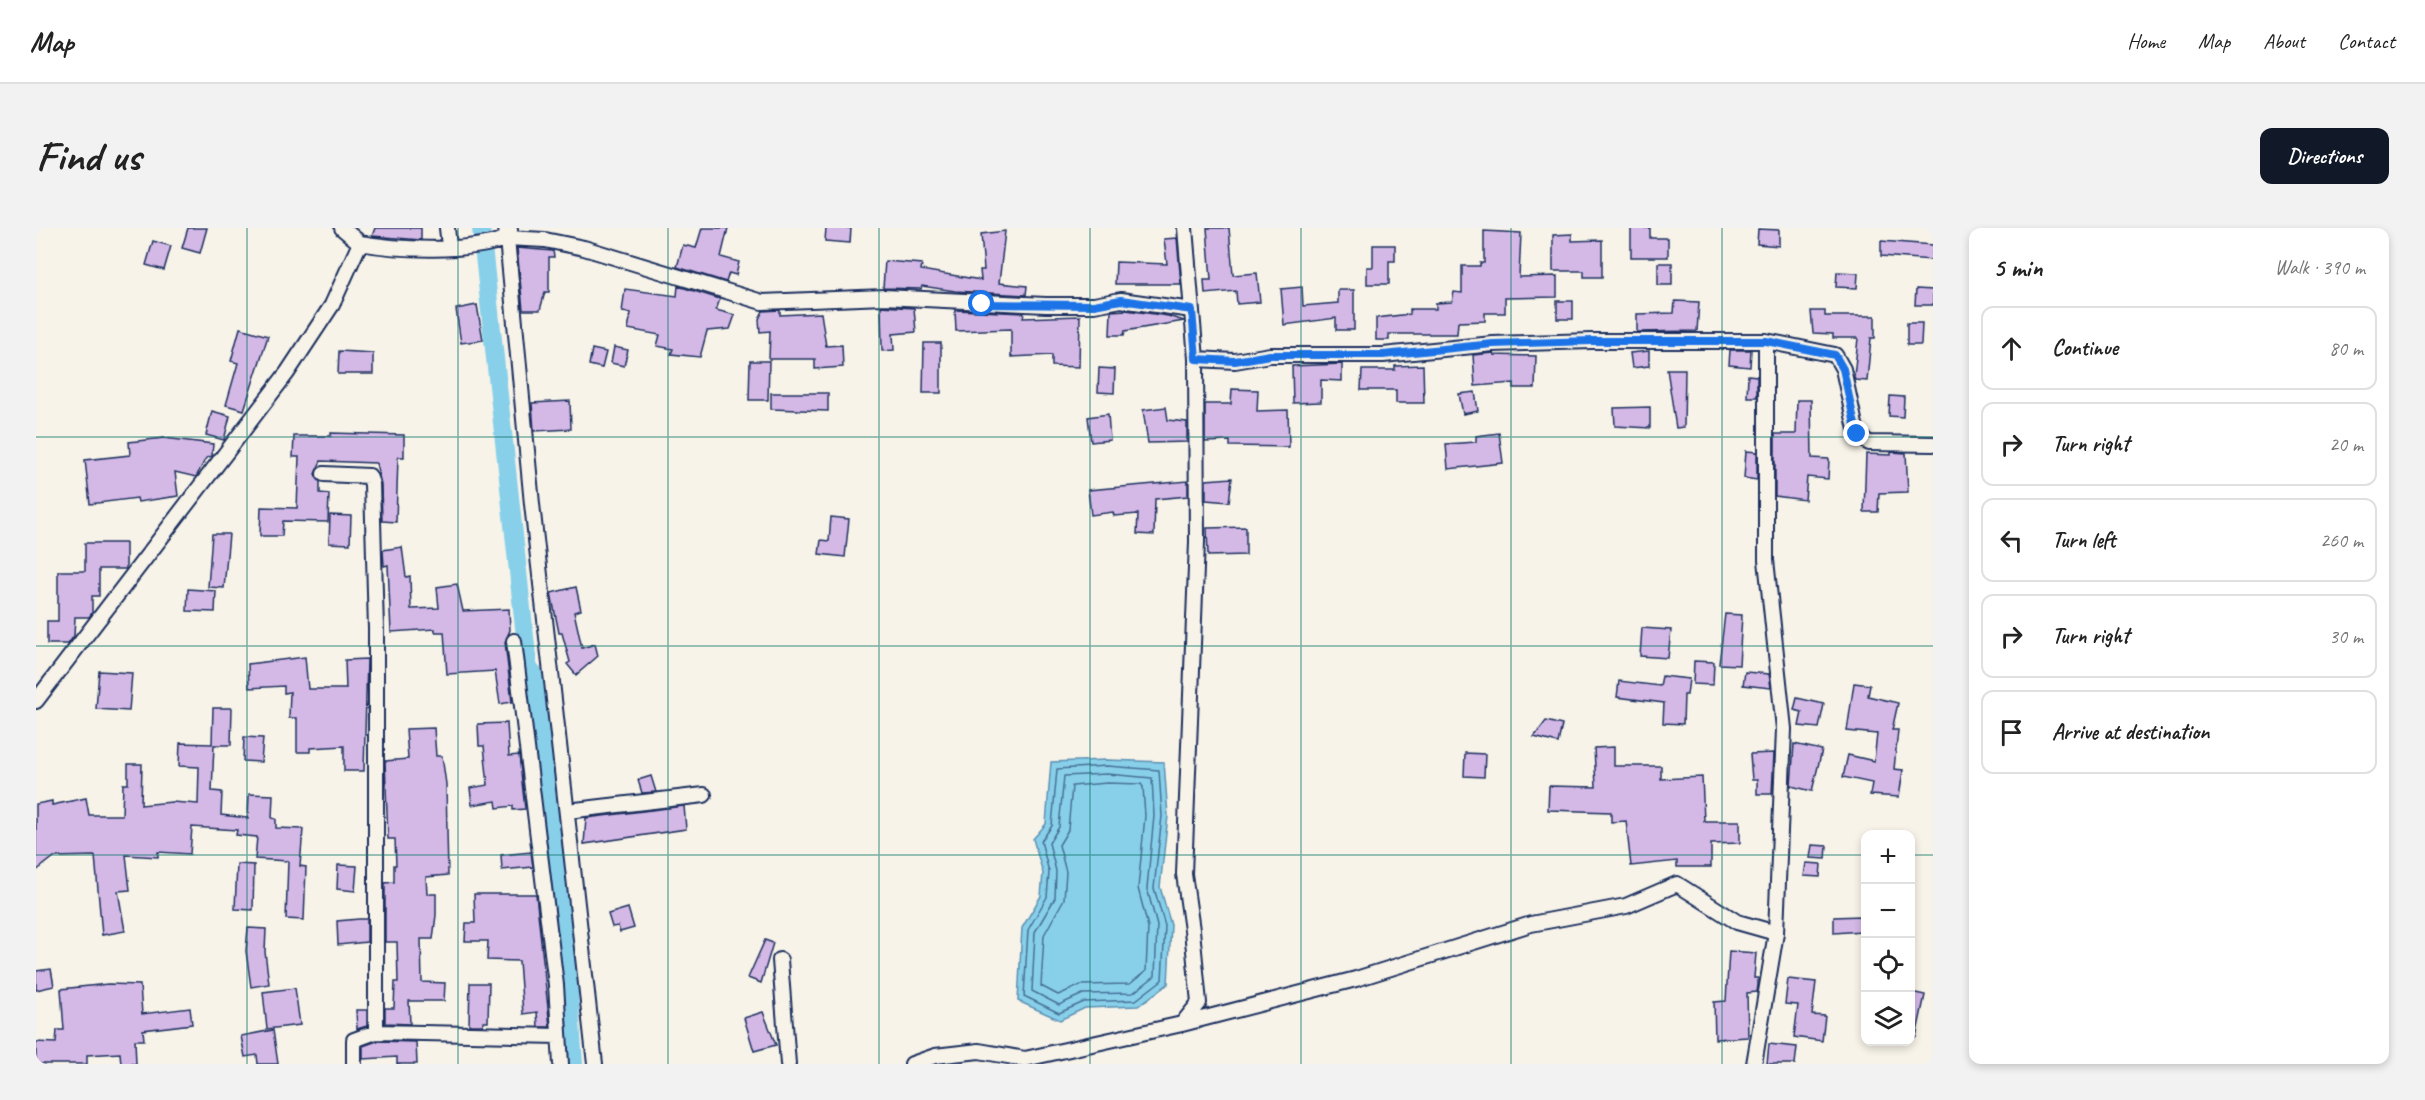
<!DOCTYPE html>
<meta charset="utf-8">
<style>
body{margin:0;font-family:Caveat,sans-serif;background:#f2f2f2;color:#222}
.controls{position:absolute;right:18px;bottom:18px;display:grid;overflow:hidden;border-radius:12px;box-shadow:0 3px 9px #0003}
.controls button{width:54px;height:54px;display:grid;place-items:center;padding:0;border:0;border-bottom:2px solid #e0e0e0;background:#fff;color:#222;font:30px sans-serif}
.stop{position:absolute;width:18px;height:18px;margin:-14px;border:4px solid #1a73e8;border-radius:50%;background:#fff}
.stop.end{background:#1a73e8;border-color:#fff;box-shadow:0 2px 6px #0008}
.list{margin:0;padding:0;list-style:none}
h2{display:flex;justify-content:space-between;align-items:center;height:78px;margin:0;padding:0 24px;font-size:26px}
h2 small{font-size:20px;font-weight:400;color:#767676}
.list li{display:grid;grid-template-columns:39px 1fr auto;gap:18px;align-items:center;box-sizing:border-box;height:84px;margin:0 12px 12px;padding:0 12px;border:2px solid #e0e0e0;border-radius:12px}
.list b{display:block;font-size:22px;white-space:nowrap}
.list em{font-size:20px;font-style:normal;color:#767676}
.icon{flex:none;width:33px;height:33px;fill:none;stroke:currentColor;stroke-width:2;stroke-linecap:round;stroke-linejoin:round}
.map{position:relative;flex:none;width:1897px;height:836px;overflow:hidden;border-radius:12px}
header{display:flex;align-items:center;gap:36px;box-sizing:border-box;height:84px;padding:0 30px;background:#fff;border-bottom:2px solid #e0e0e0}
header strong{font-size:28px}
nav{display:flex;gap:33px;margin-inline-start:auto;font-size:21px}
.intro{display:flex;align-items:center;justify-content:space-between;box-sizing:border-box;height:144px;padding:0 36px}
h1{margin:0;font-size:42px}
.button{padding:15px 27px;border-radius:12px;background:#111827;color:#fff;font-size:21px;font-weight:700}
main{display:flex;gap:36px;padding:0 36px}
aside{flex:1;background:#fff;border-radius:12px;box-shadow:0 3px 9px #0003}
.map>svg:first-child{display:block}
.water{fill:#88d0ea;stroke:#5c90b2;stroke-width:1.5}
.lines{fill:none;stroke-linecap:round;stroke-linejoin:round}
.shore{stroke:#476f96;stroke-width:1.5}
.canal{stroke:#88d0ea;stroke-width:18}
.building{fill:#d4b8e6;stroke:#1b2f5e;stroke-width:1.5}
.street-casing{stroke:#1b2f5e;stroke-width:18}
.street{stroke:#f7f3e8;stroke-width:14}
.route{stroke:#1a73e8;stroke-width:8}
.grid{fill:none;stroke:#0f766e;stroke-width:1.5;stroke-opacity:0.55}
</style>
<header>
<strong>Map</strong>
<nav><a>Home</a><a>Map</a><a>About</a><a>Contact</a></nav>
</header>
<div class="intro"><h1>Find us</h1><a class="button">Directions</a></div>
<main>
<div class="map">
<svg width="1897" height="836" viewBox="0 0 1897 836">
<rect width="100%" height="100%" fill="#f7f3e8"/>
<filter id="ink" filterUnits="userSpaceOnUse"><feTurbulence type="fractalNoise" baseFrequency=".0167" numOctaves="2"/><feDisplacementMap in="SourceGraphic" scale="12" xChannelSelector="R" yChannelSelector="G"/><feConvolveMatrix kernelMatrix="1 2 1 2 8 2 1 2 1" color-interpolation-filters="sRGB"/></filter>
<g filter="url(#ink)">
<!-- water -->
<path class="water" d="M1071,532L1128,534L1132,588L1124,659L1135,697L1132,756L1102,778L1049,780L1024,792L982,773L986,700L1005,668L1007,645L997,611L1010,596L1015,534Z"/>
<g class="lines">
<!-- shore -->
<path class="shore" d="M1071,538L1123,542L1126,588L1118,660L1129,698L1126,752L1100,772L1048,774L1023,785L988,768L992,702L1011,669L1013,644L1005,613L1016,598L1021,541Z
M1071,546L1116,550L1118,588L1111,660L1121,698L1119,748L1097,765L1047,766L1023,777L996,763L999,704L1019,670L1020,643L1013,615L1023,599L1028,548Z
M1071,555L1105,556L1107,559L1109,588L1102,660L1112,699L1110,743L1094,756L1045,757L1022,767L1005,758L1008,707L1028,671L1030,644L1023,617L1032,602L1036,558Z"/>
<!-- canal -->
<path class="canal" d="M445,0L494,455
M497,444L530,722L538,836"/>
</g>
<!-- building -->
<path class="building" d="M152,0H171L164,25L146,20Z
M339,0H385V12L336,8Z
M666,0H692L685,29L703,34L700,47L693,45L690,54L641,39L647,17L660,20Z
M790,0H815L814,15L789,13Z
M1171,0H1193L1197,47L1221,45L1224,74L1201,76L1200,63L1169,66L1168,52H1175Z
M1595,0H1614V10H1632V29H1595Z
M1722,1L1743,2V18L1721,16Z
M969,3L963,55L991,58L990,67L919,63L886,58L885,61L847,60L849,33L886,36L885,42L945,52L944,42H948L945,6Z
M1448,3L1485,5L1483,49L1521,48V69L1469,70V85H1449V93L1422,94L1421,106H1353V112H1340V90L1374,86V81H1400V75L1416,74L1418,64L1426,65V38H1444V35H1448Z
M1536,6V13L1566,12V49H1548V43H1517V7Z
M1141,10L1145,56H1079L1080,34L1131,36L1128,11Z
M117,13L135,18L128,42L110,37Z
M1845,13L1897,17L1896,32L1845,28Z
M1337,17H1359V33H1353V56H1331V39H1337Z
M481,20L517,23L518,29H513V64H509L504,82H487Z
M1622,35H1636V57H1622Z
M1801,44L1822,45L1821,60L1800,59Z
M642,58L684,71L680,82L699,87L694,101L671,103L664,129L635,126L637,121L621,118L624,107L592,101L595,85L586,84L589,61L641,68Z
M1266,59L1267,78L1302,75V62H1318V102H1300V90L1248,97L1245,61Z
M1880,61L1897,62V77H1879Z
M1521,73H1537V91H1521Z
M1639,73L1663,74L1661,103L1601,104V86L1638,85Z
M441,77L447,112L425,115L420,81Z
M845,78L878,80L880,104L857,106L858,122L846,123Z
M744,82V87L785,85L790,118L806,117L807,139L779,141V131H733L734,103L724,104L723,91L727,83Z
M919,82L988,85L987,90L1044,88L1043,139L1016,138V127L975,129V101L920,103Z
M1090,82L1132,88L1148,93L1089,103L1088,107H1074L1075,83Z
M1775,83H1789V88H1839V110H1835L1831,153L1819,152L1818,149L1822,110H1797V106L1777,105Z
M1871,95H1886L1885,117H1871Z
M204,100L232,108L208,182L190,177L202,135L195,133Z
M888,115H905V165H887Z
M578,119L592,122L588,138L575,135Z
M556,121L570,124L566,140L553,137Z
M1694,122H1715L1714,139L1693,137Z
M303,123L337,125V146H302Z
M1613,123V138L1596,140L1594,125Z
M1458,125V127L1500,128L1499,160H1478V155L1439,158L1437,127Z
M714,133H733L732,172H713Z
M1306,136V153L1285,152V174L1257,175L1256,138Z
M1387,137L1388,175H1360V162H1325L1326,142H1359V138Z
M1063,140L1079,141L1078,165L1062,164Z
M1631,141H1649L1648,199L1640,200Z
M1712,147L1721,148V169H1711Z
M1196,161L1222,162L1221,183L1252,182L1253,219L1194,218V213L1169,214V176H1195Z
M1439,164L1442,183L1427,186L1423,166Z
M735,165H792V183L735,181Z
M1854,168L1868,169L1867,189L1853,188Z
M1761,172H1775L1776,230L1793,231L1792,251L1771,249L1769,272L1739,268V206H1760Z
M534,173L535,201L498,203L496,175Z
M1130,179L1132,192L1151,194V214L1112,215L1107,182Z
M1614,179V200L1579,198L1578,180Z
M176,183L194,188L188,212L170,207Z
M1072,186L1074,212L1055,214L1052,189Z
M295,205L368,207V229H362L360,294L346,293L345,256L340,235L285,233L279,246L284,254V265L293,266L292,294L247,293L246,308H224L225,279L261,280L263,229H257L258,208H295Z
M1463,205L1467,235L1412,241L1410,216L1440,214V208Z
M128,210L177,216L176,228L170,230L160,249L139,244L142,268L102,274L101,270L54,276L49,232L94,227L93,214Z
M1710,223L1721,224V252L1708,250Z
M1855,224L1870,225L1872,264L1843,265L1842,284H1828L1830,226L1855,227Z
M1196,250L1193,274L1170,272V252Z
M1152,253V268L1119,271L1118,307L1101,306L1102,286L1078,288L1077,284L1055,287L1052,262Z
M294,287L315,288L314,316L293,315Z
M795,289L813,291L809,329L783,326L785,312L793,313Z
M1210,299V327L1172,328L1171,300Z
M176,306H193L188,360L172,359Z
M49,315H90V341H63V368H56V385L53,389H39L38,408L32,416H11V393H22V343H49Z
M366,319L370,349L374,348L375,381L403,380L401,359L421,356L427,383L473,381L474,402L469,414L476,474L464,476L459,443L411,446L408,404H399V401L355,404L352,337L348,338L347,322Z
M540,359L545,382L538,384L546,420L559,416L562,428L540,447L531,436L534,434L526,405H523L515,365Z
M152,361L180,363L179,384L151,383Z
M1689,386L1706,387L1703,437L1683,436Z
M1606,400L1635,402L1632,430L1604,428Z
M269,429L272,461H310L309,432L331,431L328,543H308V518L274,520V524H261V490H253L254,464L248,465V458L213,460L212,436Z
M1658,433L1678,434L1677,457L1657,456Z
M63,443L96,445L93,483L60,481Z
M1709,444L1733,446L1735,460L1707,457Z
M1626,448L1653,451L1651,467H1648L1647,496L1627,495L1628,475L1581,469L1583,453L1624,458Z
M1818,455L1834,457L1832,468L1862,475L1856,502H1862L1858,541L1867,542L1863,569L1834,567L1836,555L1807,549L1812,527L1838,533L1841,506L1811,503Z
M1761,470L1788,476L1783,500L1763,498L1766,484L1758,482Z
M177,480H196L195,517H178L176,563L186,564L185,587L212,590L213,566L237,567L236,590L240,591V600L267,601L264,638L270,639L268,692L250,691L252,633L219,631L221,609L200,607L201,602L156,599L154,626L122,624V629L90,627L94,662L82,663L89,703L66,707L59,628L18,629L0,643V576L16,573V577L50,570L53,587H86L87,556H92V536H106L105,577L136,574L162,576L163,539L143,538L144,515L176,516Z
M1510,493L1526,497L1522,515L1498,509Z
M471,495L473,528L483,527L489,581L477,582V578L461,580L460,573L436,577L434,560L452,557L448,518H443L442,496Z
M398,500L400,528H406L410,556L412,647L390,649L391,666H400V687L397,711H385L386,754L409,755L408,773H373L374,796L349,795V780H358L359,754H362L361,714H349V655L358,654V637H360L359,611H352L349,533L372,531L370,501Z
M208,509L227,510L225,534L207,533Z
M1758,516L1786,522L1776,563L1755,558Z
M1578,519V538H1625V551L1666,549L1668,593H1704V615L1675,616V639H1641V633L1595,638L1590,593L1575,594V584L1512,582L1513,558L1560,559L1558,520Z
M1429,525L1449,526L1448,549L1428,548Z
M1738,525L1736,566H1721V552H1716L1714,526Z
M615,548L620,564L606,565L602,552Z
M648,578L650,601L548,616L550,590Z
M1776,617L1791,618L1790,631L1774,630Z
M495,624L497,639L466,642L465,627Z
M1770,635L1785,636L1784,649L1768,648Z
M201,636L218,637L217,682L199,681Z
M302,637L321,638L319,663L301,661Z
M438,666H500L514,799H502L501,784L487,786L483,733L451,732L452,713H429L430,695H439Z
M592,680L598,700L584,704L582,698L576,699L572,686Z
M1825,688L1826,703L1798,705V689Z
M323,691H331V714L302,717L301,693Z
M212,700L230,701L229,724L233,756L215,759L210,723Z
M729,712L737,715L725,755L712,750Z
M1693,723L1720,725L1718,750H1722V757L1721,764L1711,765L1712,809L1679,811L1678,774L1690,773Z
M15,741L18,758L0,762V743Z
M1752,751L1780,754L1776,787L1789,788L1786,813L1758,809L1762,777L1749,776Z
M434,755H453L452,794H447V797H433Z
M72,756L104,757L106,786L154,780L156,796L107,802L108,812H99L100,836H85L84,825L51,827V836H0V814L20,815L21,802H28L25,761Z
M259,760L264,797L231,801L227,764Z
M1875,764L1889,767L1880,809L1875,808Z
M320,782H331V798L321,801Z
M727,784L740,817L718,823L708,790Z
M237,802L242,836H222L221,827L209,829L205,808Z
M341,813L380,814L381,836H361V829L327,831V818Z
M1733,816L1761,819L1759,836H1731Z"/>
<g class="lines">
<!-- street casing -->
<g class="street-casing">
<path id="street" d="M306,0L324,15
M411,0L413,18
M470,0L496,276L559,836
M1149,0L1160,131L1199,133L1234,127H1347L1457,116L1556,113H1730L1799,127L1807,141L1821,206L1833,215L1897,216
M471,10L509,12L548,20L726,74L848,69L1010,77H1058L1085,72L1156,82
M288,246L333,248L336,256L340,401V804
M478,413L520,757L525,836
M0,473L251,145L296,77L324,15C363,22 434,25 471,10L474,2
M531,583L668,567
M744,732L752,836
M1146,796L1320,751L1495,696L1590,678L1641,656L1701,694L1740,705
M318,836V812L340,804L523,808
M876,836L899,828L943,823L989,831L1146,796L1163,775L1156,702L1148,646L1161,314L1160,131
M1718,836L1740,705L1748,501L1730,332V113"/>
</g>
<!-- street -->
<use href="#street" class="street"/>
</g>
</g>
<g class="lines" filter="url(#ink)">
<!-- route -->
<path class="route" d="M946,76L1058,77L1085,72L1156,82L1160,131L1199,133L1234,127H1347L1457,116L1556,113H1730L1799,127L1807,141L1821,206"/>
</g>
<!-- grid -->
<path class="grid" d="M211,0V836M422,0V836M632,0V836M843,0V836M1054,0V836M1265,0V836M1475,0V836M1686,0V836M0,209H1897M0,418H1897M0,627H1830M1874,627H1897"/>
</svg>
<div class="controls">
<button>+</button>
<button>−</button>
<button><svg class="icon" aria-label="locate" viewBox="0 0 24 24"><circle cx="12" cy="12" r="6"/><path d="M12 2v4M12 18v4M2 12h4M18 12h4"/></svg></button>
<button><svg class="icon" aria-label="layers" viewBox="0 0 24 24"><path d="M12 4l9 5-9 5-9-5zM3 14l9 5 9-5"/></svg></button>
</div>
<div class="stop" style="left:946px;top:76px"></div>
<div class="stop end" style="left:1821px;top:206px"></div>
</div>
<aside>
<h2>5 min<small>Walk · 390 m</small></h2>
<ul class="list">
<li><svg class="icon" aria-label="ahead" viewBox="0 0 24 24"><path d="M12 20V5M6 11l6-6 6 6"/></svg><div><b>Continue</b></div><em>80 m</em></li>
<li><svg class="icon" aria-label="right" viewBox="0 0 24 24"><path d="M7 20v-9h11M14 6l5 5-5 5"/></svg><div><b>Turn right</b></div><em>20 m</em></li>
<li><svg class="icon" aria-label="left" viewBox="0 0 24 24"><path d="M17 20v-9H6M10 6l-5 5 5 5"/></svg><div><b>Turn left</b></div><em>260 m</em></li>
<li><svg class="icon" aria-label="right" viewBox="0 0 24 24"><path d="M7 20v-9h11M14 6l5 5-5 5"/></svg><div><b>Turn right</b></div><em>30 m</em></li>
<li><svg class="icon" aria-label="arrive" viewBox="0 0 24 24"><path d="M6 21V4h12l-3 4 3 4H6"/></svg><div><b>Arrive at destination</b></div></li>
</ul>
</aside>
</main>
